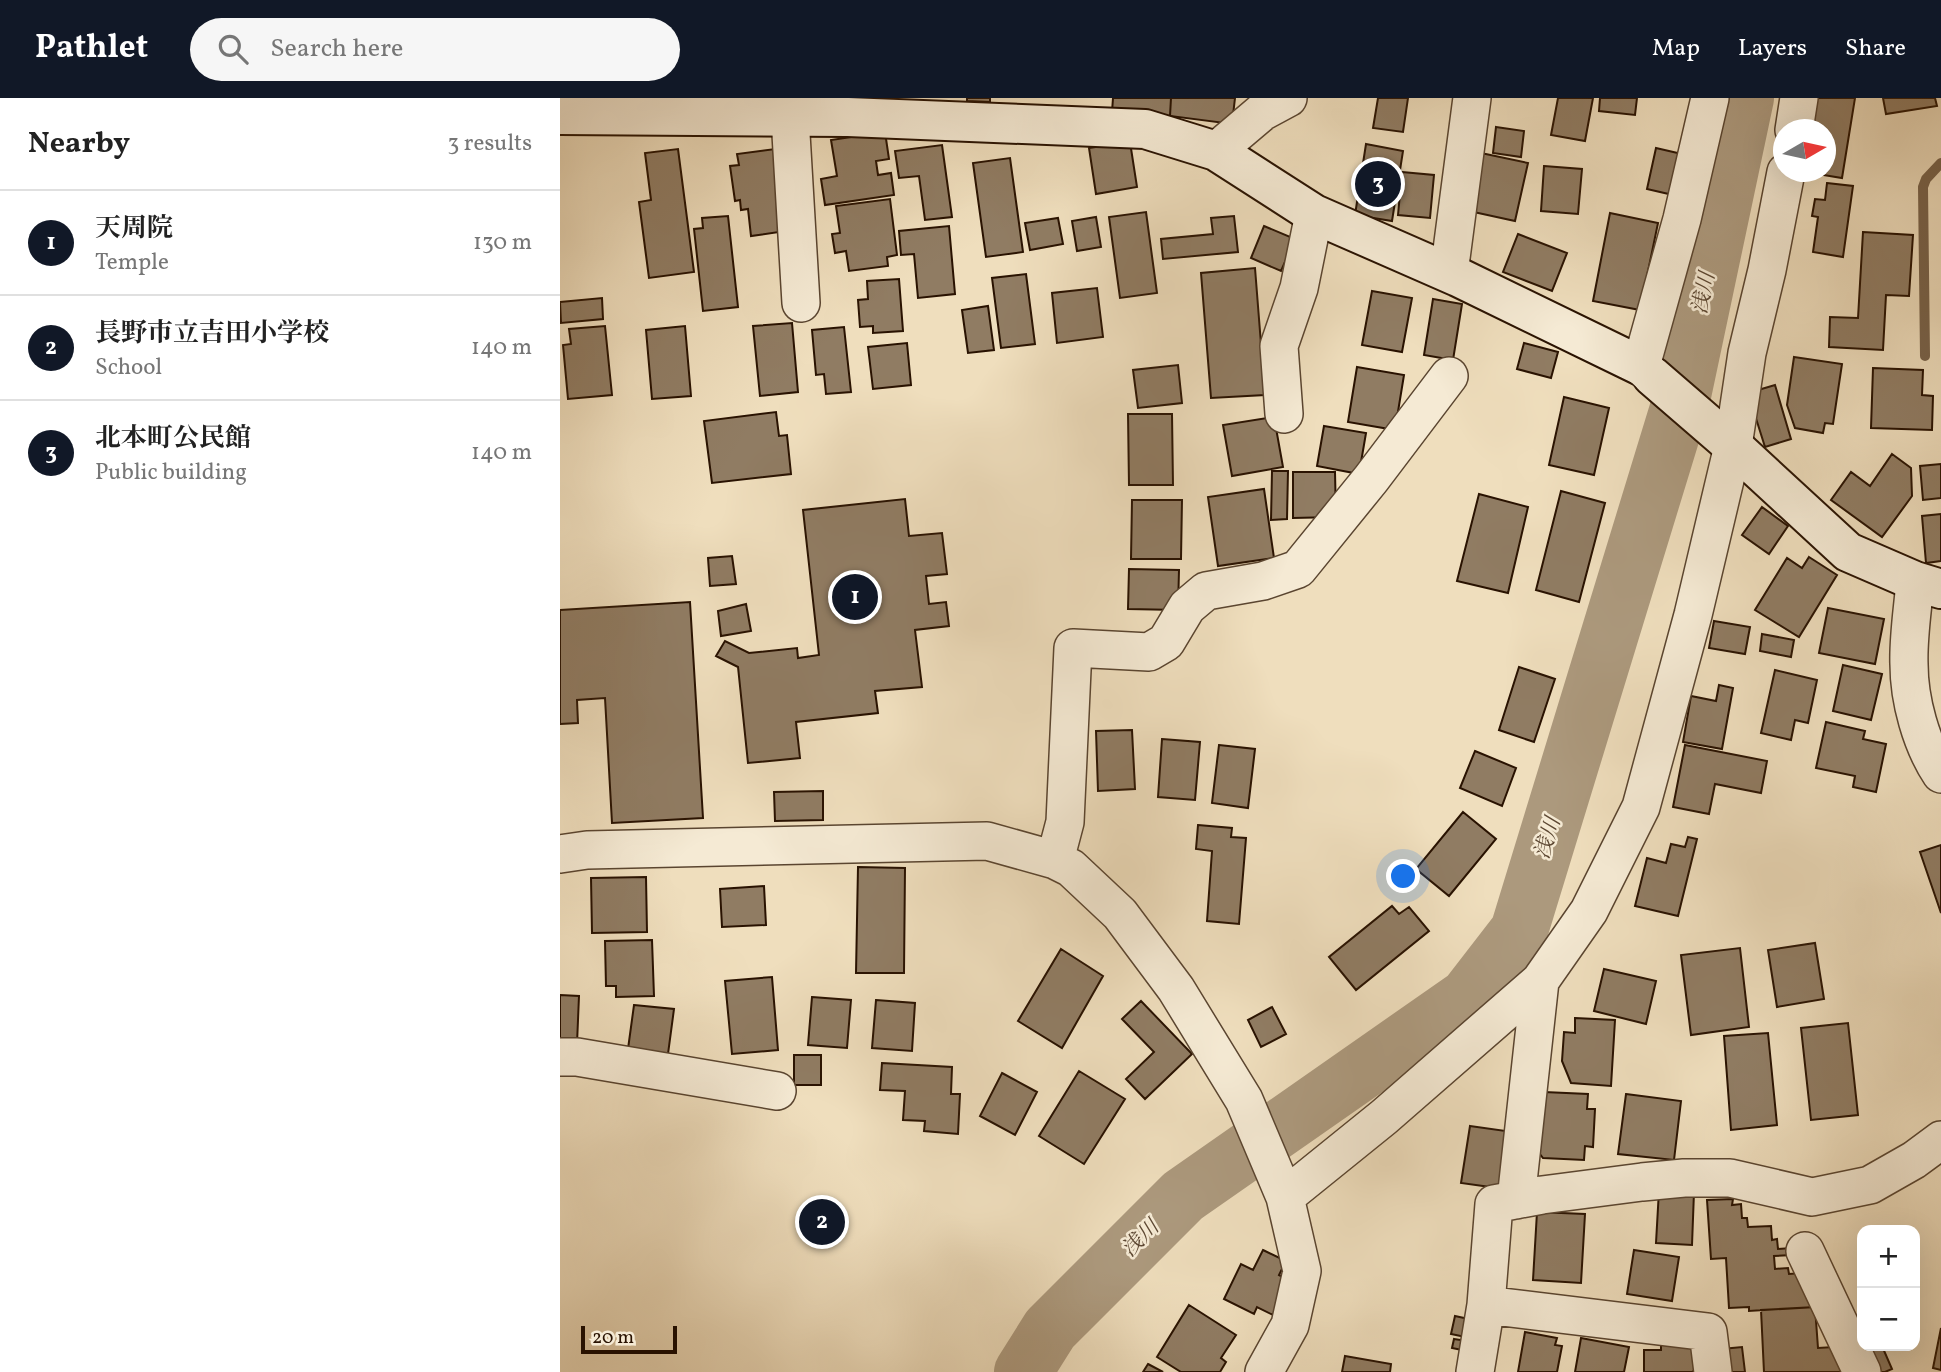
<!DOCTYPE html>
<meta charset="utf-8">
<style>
body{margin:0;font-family:Vollkorn,"Noto Serif JP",serif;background:#f6f6f6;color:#222}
.controls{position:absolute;right:21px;bottom:21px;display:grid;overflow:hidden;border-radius:14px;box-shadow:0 7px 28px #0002}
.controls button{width:63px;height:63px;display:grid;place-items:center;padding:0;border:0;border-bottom:2px solid #e0e0e0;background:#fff;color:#222;font:35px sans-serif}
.compass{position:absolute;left:1213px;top:21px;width:63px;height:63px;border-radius:50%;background:#fff;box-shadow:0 7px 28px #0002;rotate:81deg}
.scale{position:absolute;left:21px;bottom:18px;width:96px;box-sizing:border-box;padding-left:7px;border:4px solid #291201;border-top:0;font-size:19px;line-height:24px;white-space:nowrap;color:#291201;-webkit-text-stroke:5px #f5ead4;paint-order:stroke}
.you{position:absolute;left:844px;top:779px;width:24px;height:24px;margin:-18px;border:5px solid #fff;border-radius:50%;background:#1a73e8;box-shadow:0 0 0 10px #1a73e833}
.badge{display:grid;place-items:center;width:46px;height:46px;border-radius:50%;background:#111827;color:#fff;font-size:23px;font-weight:700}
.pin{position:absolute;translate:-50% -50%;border:4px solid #fff;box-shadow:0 2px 7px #0006}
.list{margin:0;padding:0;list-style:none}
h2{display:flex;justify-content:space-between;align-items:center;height:91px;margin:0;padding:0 28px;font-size:30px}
h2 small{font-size:23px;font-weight:400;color:#767676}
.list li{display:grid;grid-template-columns:46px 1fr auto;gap:21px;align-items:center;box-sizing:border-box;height:105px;padding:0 28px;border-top:2px solid #e0e0e0}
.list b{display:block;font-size:26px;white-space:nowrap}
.list p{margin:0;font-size:23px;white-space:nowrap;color:#767676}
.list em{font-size:23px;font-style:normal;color:#767676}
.icon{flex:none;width:38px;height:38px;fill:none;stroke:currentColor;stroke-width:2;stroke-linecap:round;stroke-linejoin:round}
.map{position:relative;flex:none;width:1381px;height:1274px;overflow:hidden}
header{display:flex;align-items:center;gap:42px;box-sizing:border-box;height:98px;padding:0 35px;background:#111827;color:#fff}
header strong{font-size:33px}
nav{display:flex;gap:38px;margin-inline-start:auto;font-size:24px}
.search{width:490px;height:63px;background:#f6f6f6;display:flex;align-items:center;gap:18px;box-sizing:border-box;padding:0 24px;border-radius:38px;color:#767676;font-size:26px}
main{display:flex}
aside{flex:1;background:#fff}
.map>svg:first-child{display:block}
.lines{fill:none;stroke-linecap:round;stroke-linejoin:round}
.stream{stroke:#78634b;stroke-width:10}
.river{stroke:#ac997d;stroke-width:58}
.building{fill:#907c63;stroke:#291201;stroke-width:2}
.street-casing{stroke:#5a4530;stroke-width:40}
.secondary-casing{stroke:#291201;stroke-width:42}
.street{stroke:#f5ead4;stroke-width:37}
.secondary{stroke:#f5ead4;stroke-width:38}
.labels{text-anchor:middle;stroke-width:5;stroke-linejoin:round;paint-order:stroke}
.water-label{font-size:21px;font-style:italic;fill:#5d4833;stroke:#f5ead4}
</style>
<header>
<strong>Pathlet</strong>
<div class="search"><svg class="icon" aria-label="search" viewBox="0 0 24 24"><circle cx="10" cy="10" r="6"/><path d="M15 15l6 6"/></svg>Search here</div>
<nav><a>Map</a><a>Layers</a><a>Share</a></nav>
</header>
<main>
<aside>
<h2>Nearby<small>3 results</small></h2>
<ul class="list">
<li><span class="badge">1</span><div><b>天周院</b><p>Temple</p></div><em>130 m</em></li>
<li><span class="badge">2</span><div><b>長野市立吉田小学校</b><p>School</p></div><em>140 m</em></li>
<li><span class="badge">3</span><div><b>北本町公民館</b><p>Public building</p></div><em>140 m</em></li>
</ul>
</aside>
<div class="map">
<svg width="1381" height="1274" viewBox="0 0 1381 1274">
<rect width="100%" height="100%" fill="#efdebd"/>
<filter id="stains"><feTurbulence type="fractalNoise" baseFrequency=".00286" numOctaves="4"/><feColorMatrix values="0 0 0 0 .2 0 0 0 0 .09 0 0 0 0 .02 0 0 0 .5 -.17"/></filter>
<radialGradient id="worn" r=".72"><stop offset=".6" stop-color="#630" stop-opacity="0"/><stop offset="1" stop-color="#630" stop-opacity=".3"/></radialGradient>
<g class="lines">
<!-- stream -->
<path class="stream" d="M1365,258L1363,89L1366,81L1381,65"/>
<!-- river -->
<path class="river" d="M463,1274L490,1231L623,1098L908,899L959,833L1120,307L1185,0"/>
</g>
<!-- building -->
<path class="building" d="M407,0H430V4L407,3Z
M553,0H611L610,18L552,14Z
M611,0H675L672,26L610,18Z
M818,0H848L843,34L813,30Z
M998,0H1033L1025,43L991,37Z
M1040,0H1077L1075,17L1039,13Z
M1251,0H1295L1282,80L1251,75V74H1266V32H1246Z
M1323,0H1375L1377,8L1326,16Z
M936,29L964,33L961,59L933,55Z
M325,34L329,61L316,63L318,77L331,75L334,97L265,107L261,81L277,78L271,42Z
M570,44L577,89L536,96L529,50Z
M806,46L843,53L832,123L795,117Z
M382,47L392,119L365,122L359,78L339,80L335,53Z
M1096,50L1122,56L1113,97L1087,91Z
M118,51L134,174L89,180L79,104L91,102L85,55Z
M215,51L226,133L191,138L188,111L181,112L180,102L175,103L170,68L179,67L177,56Z
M921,55L968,65L955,123L909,113Z
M450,60L463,154L426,159L413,65Z
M984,68L1022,71L1018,116L981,113Z
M842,74L874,77L870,120L838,117Z
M1267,85L1293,88L1283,159L1253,154L1258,119L1252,118L1255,101L1265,102Z
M330,101L337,157L327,159L328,168L289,173L286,153L275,155L272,136L280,135L276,108Z
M586,114L597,195L560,200L549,119Z
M1050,115L1098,125L1080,212L1033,203Z
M168,118L178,209L143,213L134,131L143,130L142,120Z
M674,118L678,154L603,161L601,141L653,136L651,120Z
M536,119L541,149L517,153L512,123Z
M498,120L503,146L470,152L465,125Z
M389,128L395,196L358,200L354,156L341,157L339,133Z
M704,128L735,141L721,173L691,160Z
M1303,134L1353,137L1349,198L1326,197L1323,252L1269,249L1270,219L1298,220Z
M958,136L1007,155L992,193L943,174Z
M695,170L705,297L651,300L641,175Z
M466,176L475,246L441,250L432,180Z
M339,181L343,233L313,235V228L300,229L298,202L308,201L307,183Z
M537,190L543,239L497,245L492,195Z
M812,193L852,200L842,254L802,247Z
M42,200L43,221L1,225L0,204Z
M873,201L902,206L893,262L864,257Z
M428,208L434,252L408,255L402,212Z
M232,225L238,294L200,298L193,228Z
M45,228L52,297L8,301L3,247L11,246L9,231Z
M125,228L131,298L92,301L86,232Z
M284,229L291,294L266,296L264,276L256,277L252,232Z
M347,245L351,287L313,291L308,249Z
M964,245L998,254L991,280L957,271Z
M1234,259L1282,266L1273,326L1265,325L1263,335L1235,330L1227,307Z
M618,267L622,305L578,310L573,272Z
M797,269L844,277L835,332L788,324Z
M1313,270L1363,272L1362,297L1373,298L1372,332L1311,330Z
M1215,287L1231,341L1205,349L1188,295Z
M1004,299L1049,310L1034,377L989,367Z
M216,314L219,338L227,337L231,376L152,385L144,323Z
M568,316H612L613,387H569Z
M714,319L723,369L672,378L663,327Z
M764,328L806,335L799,376L757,368Z
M1332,356L1351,370L1352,398L1322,439L1271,402L1291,374L1310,388Z
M1381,366V400L1363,402L1360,368Z
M712,373H728L727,421L711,422Z
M733,374H775L776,419L733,420Z
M704,391L714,460L658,468L648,399Z
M1001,393L1045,405L1019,504L976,492Z
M919,396L968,409L948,495L897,483Z
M345,401L349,438L382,435L387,476L366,478L369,506L386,504L389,528L355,532L362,589L315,593L318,615L236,624L240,660L188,665L178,569L156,558L165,543L189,555L237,550L238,560L259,557L243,412Z
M572,402H622L621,461H571Z
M1202,409L1228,428L1209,456L1182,437Z
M1381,416V463L1366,465L1362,418Z
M172,458L176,486L150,488L148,460Z
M1249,459L1277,477L1239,539L1195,512L1227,460L1242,470Z
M569,471L619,472L618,512L568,511Z
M130,504L143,720L52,725L45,600L17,602L18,625L0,626V512Z
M186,506L191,533L161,538L158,513Z
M1268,510L1324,521L1315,566L1259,555Z
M1154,523L1190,529L1185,556L1149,550Z
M1202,536L1234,542L1231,559L1200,553Z
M1283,567L1322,576L1311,622L1273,613Z
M959,569L995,581L974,644L939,632Z
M1215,572L1257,582L1248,625L1235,622L1231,642L1201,635Z
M1159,587L1173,590L1162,651L1123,644L1131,598L1156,603Z
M1266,624L1305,633L1303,641L1326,646L1316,694L1293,689L1295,678L1256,670Z
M572,632L575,691L538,693L536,633Z
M602,641L640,644L635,702L598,699Z
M659,647L695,651L688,710L652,705Z
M1125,647L1207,663L1201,695L1155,686L1149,716L1113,709Z
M915,653L956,670L942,708L900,690Z
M263,693V722L215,723L214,694Z
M903,714L936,741L889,798L856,771Z
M638,727L672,730L671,739L686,740L679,826L647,823L652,753L636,751Z
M1128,739L1137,741L1118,818L1075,808L1087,760L1106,765L1111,746L1125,749Z
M1381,747V815L1360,754Z
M298,769L345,770L344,875H296Z
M86,779L87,834L32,835L31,780Z
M204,788L206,827L162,829L160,791Z
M832,808L839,816L849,809L869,833L796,892L769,859Z
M92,842L94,898L56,899V888H46L45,843Z
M1255,845L1264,901L1217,909L1208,852Z
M1180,850L1189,929L1131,937L1121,857Z
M501,851L543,878L502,950L458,923Z
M1044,871L1096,883L1086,926L1034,913Z
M212,879L218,952L172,956L165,883Z
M0,897L19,898L17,946L0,945Z
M252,899L291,902L287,950L248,947Z
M316,902L355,905L352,953L312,950Z
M581,903L632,956L585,1001L566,981L594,954L562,921Z
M74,907L114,911L108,956L68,951Z
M712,909L726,936L701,949L688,922Z
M1015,920L1055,922L1051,988L1011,985L1002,963L1004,934L1015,935Z
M1288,925L1298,1017L1251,1022L1241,930Z
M1208,935L1217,1027L1171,1032L1164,938Z
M234,957H261V987H234Z
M322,965L392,969L391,996H400L398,1036L364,1033L365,1023L343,1022L345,993L320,992Z
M519,973L565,1001L524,1066L479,1038Z
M442,975L477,994L455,1037L420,1018Z
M984,994L1028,996L1027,1011H1035L1033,1049L1025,1048L1024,1062L983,1060L976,1051Z
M1066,996L1121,1003L1114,1062L1058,1056Z
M910,1028L953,1034L945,1091L901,1085Z
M1099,1092L1134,1094L1132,1147L1096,1145Z
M1173,1101L1172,1107L1181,1106L1182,1120H1187L1188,1129L1211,1128L1212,1142L1217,1141L1218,1151L1231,1150L1232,1157L1214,1158L1215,1171L1228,1170L1229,1176L1242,1175L1255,1209L1189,1213V1209L1169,1210L1166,1160L1151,1161L1147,1102Z
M977,1114L1025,1116L1021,1185L973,1182Z
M703,1152L726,1163L719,1177L730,1183L713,1217L697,1209L694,1216L664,1201L681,1166L693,1172Z
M1074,1152L1119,1159L1112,1203L1067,1196Z
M629,1207L676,1237L661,1260L666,1264L660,1274H621L597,1259Z
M1255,1209L1258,1250L1274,1249L1286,1274H1204L1201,1212Z
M895,1218L918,1223L915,1241L891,1236Z
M1381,1230V1272L1373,1270Z
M965,1234L997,1240L995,1247L1002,1248L997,1274H958Z
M1101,1237H1138L1139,1269L1132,1274H1084V1252H1101Z
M1021,1240L1069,1249L1064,1274H1015Z
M894,1241L914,1244L912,1254L892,1250Z
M1303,1248H1322L1332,1271L1325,1274H1314Z
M1182,1249L1185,1274H1165L1162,1251Z
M785,1258L831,1266L830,1274H782Z
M588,1266L603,1274H583Z"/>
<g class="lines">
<!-- street casing -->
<g class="street-casing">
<path id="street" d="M230,19L241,205
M1234,32L1239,0
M656,53L702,14L728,0
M889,175L912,0
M1092,278L1081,268L1122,121L1150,0
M724,316L719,248L739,190L754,116
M1355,483C1353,510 1348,539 1349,566C1349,602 1361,646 1381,676
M0,756L27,752L427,743L495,762L511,770L560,816L616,891L684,1002L725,1099L742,1173L730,1227L704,1274
M495,762L505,724L513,550L589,554L606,544L627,509L646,493L703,483L738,471L811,381L889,278
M980,883L1029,813L1081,709L1133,517L1173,348L1187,255L1207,172L1226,74
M0,959H17L217,993
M725,1099L824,1019L980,883L956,1102
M1245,1153L1302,1274
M926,1207L1148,1234L1153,1274
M915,1274L926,1207L934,1106L982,1097L1082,1084L1124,1080H1170L1252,1099L1310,1087L1354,1062L1381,1042"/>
</g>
<!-- secondary casing -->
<g class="secondary-casing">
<path id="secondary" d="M0,17L288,19L585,31L656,53L754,116L898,179L1081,268
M1092,278L1173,348L1288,454L1355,483L1381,491"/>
</g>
<!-- street -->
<use href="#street" class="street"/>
<!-- secondary -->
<use href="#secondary" class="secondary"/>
</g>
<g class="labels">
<!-- water labels -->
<g class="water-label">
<text transform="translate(1143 195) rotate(-78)" y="7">浅川</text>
<text transform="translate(987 740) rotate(-73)" y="7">浅川</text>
<text transform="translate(580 1140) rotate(-45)" y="7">浅川</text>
</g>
</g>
<rect width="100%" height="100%" filter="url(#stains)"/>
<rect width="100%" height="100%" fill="url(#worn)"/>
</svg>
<div class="controls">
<button>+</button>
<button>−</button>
</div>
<svg class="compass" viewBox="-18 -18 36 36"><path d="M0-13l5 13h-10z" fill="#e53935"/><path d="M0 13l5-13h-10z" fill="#767676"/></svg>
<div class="scale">20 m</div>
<div class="you"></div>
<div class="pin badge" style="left:295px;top:499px">1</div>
<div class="pin badge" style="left:262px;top:1124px">2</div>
<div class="pin badge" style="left:818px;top:86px">3</div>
</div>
</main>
